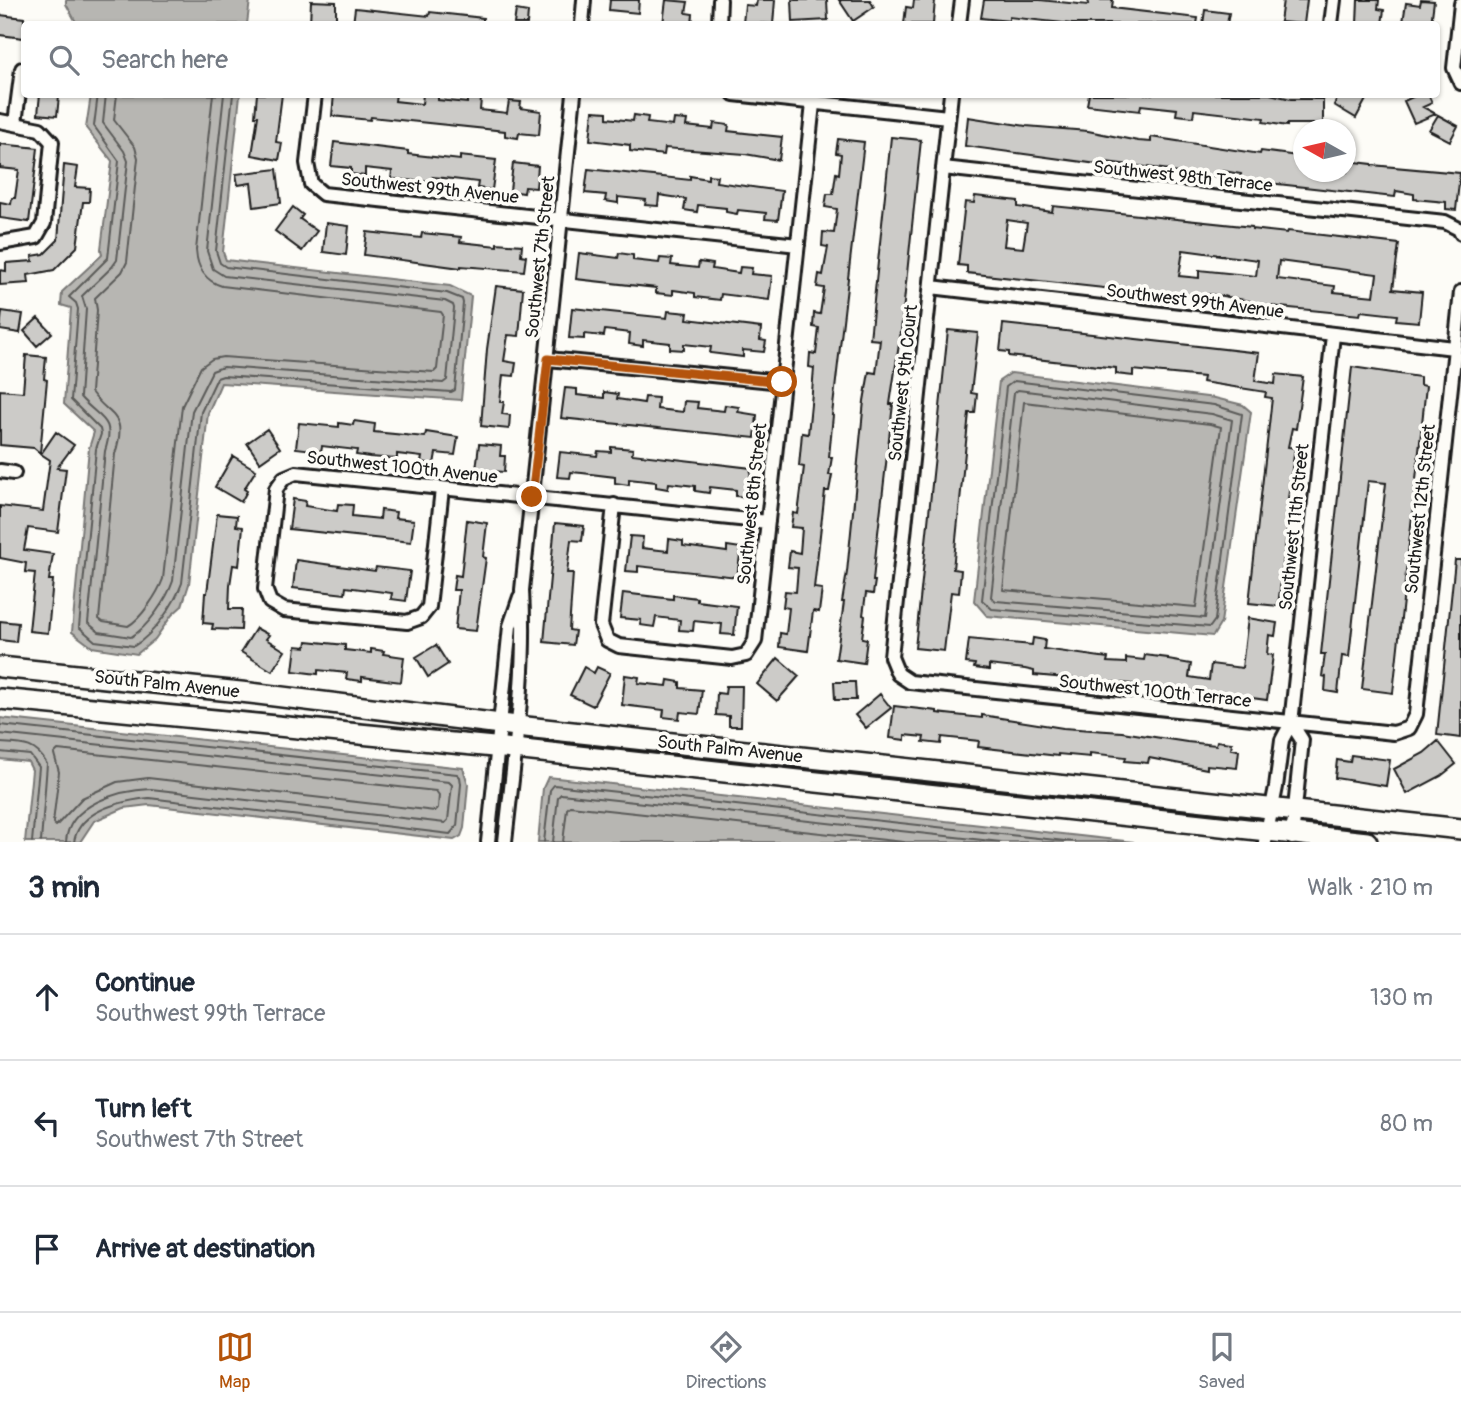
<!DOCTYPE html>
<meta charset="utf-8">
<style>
body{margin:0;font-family:Pangolin,sans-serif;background:#f6f6f7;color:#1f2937}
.compass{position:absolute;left:1293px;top:119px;width:63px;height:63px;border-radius:50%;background:#fff;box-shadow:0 2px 5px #0004;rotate:278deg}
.stop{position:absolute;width:21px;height:21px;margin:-16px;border:5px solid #b45309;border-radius:50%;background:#fff}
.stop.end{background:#b45309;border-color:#fff;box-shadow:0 2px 7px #0008}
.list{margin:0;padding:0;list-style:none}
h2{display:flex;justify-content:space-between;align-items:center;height:91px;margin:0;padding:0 28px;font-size:30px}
h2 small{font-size:23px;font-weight:400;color:#747a83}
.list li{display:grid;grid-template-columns:46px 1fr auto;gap:21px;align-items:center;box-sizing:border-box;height:126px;padding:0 28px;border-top:2px solid #e0e1e3}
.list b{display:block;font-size:26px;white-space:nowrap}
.list p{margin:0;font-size:23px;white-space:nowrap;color:#747a83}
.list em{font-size:23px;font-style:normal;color:#747a83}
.icon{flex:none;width:38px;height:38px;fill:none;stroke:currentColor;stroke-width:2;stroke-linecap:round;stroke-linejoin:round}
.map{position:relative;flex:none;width:1461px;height:842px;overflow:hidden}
.search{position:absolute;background:#fff;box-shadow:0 2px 5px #0004;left:21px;right:21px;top:21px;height:77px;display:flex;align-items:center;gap:18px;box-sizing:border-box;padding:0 24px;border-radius:7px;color:#747a83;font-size:26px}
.sheet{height:469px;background:#fff}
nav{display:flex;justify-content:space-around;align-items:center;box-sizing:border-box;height:98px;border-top:2px solid #e0e1e3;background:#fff;font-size:19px;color:#747a83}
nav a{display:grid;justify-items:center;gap:4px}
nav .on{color:#b45309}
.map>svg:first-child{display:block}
.water{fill:#b7b6b2;stroke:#797876;stroke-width:2}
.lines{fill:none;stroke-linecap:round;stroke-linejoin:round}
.shore{stroke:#5a5a58;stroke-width:2}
.building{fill:#cccbc8;stroke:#1c1c1c;stroke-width:2;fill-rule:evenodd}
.minor-casing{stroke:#1c1c1c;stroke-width:18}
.secondary-casing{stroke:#1c1c1c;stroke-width:24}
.minor{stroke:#fdfcf7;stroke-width:12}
.secondary{stroke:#fdfcf7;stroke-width:19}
.route{stroke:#b45309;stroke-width:9}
.labels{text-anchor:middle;stroke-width:7;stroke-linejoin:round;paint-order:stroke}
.street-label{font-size:18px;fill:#1c1c1c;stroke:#fdfcf7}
</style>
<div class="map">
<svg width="1461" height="842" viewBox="0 0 1461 842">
<rect width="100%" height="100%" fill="#fdfcf7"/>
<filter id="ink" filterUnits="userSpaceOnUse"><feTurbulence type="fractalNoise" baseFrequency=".0143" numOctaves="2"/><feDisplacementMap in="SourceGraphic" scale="14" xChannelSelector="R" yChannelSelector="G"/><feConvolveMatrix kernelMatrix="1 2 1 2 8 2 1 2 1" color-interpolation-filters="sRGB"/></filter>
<g filter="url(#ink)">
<!-- water -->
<path class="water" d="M66,0H250L247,24H77L66,4Z
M91,95H240L223,252L226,260L450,286L471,296L461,400L221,383L208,413L189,584L182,606L172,615L155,639L137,654L92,647L72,632L89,448L94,432L64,404L71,308L61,305L62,292L102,255L101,249L112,161L86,128Z
M1011,373L1215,398L1243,405L1251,412L1221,623L1213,636L987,616L974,601L999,381Z
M0,718L463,768L468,784L464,828L461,836L454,840L149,805L124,808L94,821L80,842H25L32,770L28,762L0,759Z
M548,777L1134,842H538L543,788Z"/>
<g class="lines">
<!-- shore -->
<path class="shore" d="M98,94L94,126L119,161L108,258L69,297L76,303L78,309L71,400L100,429L101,434L96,449L79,627L95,641L134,646C154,634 174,605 182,583L201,412L217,378L223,376L451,392L455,390L463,303L462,299L447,293L226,267L220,263L216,251L233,94
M106,94L103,123L124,151L128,161L117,260L112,267L82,296L86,309L80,397C100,420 116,417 105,451L88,623L99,632L131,637C148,627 167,599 173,581L192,411L212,371L223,367L443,383L447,380L454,308L453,305L445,301L224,276L213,269L207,251L224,94
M117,94L114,120L135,147L138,158L127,262L122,272L95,298L97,310L91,392C111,419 128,413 115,454L99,619L103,622L128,626C141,619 158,593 163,579L182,406L201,367L212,359L223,357L434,372L437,369L443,315L441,312L222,286C205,281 197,267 196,250L213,94
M1014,381L1214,405L1242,414L1215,620L1210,627L992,609L982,600L1006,387Z
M1018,390L1212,414L1232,420L1205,618L996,601L991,597L1014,393Z
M1024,402L1210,424L1221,427L1196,607L1003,590Z
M0,725L457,774L460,777L461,784L457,826L450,834L149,798C122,801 79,809 74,842
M0,734L449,782L452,785L448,820L445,823L151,789C120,790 68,804 66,842
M0,743C22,744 36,743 47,764L41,842
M58,750L436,791L439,795L438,808L435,811L148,778L117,782L82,798L56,826L53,823L59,772L54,754Z
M0,752L30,755L39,767L32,842
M544,842L550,790L554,785L1074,842
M553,842L558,797L561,794L1001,842
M563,842L567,809L570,806L904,842"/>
</g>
<!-- building -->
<path class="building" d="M610,0H639L638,13L609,10Z
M666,0L688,2L686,13L693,14L692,24H663Z
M757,0H775L773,24L743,23L745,5L756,6Z
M792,0H827L828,20L793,22Z
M839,0H870L874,7L853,21Z
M914,0H935L933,24H904L906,7L913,8Z
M984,0H1040L1088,5L1089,0H1113L1112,8L1198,18L1197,24H1072L1009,17V21L981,18Z
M1283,0H1307L1304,24L1280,22Z
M1358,0H1379L1378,9L1384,10L1382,24H1357Z
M1421,0L1434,1L1431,24L1403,22L1406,3L1420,5Z
M311,1L336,2V24H310Z
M355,8L429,16L430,12L483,18V24H353Z
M516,10L528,12L527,24H514Z
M1205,10L1229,13L1227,24H1203Z
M0,15L24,18V38L0,35Z
M40,94L59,96L57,116L38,114Z
M257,94H282L276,142L282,143L279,160L252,155L258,116H255Z
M334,94H396L395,101L422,104L423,94H438V100L467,103V97L481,99L480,110L507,113L509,101L521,102L520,108L541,111L539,135L519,133L518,138L505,136V131L371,117L370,120L332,116Z
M1089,94H1270L1291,99H1323V124H1287V126L1263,122L1264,118L1194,110L1193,117L1176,115L1177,109L1141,105L1140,111L1087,105Z
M1340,94H1369L1356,118L1334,105Z
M1419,94H1428L1432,103L1423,107L1436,114L1414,123L1404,101Z
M593,111L607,112V118L633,121L634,115L648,117L647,123L673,126L674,119L687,120L686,126L713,129L714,123L729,125L728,131L782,137L779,160L745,154L665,148L664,155L630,151V145L590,140Z
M1438,115L1458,126L1450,141L1429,130Z
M968,117L1026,126L1088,131L1138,141L1151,142V137L1260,154L1261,151L1283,154L1304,157V172H1347L1348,161L1372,164V165L1460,173L1456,210L1446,209V202L1414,199V194L1396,191L1395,197L1385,196L1251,181L1240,179L1241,174L1223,171L1222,177L1169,172V170L1105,162V165L965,146Z
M891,137L921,140L901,331L890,404H893L876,550L873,581H875L873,594L866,593L863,615L865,616L862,638L867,639L864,663L836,659L844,602H842L847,572L864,401L869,372L876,373L880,340L870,339Z
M838,139L864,142L832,415H833L829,457H832L829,475H832L829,491H825L814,588L822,589L819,612L813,611L808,651L779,647L780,633L786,634L789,608L783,607L785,591L796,592L798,568L788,567L790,551L800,553L802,528L791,527L793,513L798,514L804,467L799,466L802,433L808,434L811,404L814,368L809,367L810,353L816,354L819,328L813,327L814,313L820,314L824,288L817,287L819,274L823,275L828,247L822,246L823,232L834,233L837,209L825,207L827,194H833L836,173L839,174L841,154L836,153Z
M334,142L408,151V154L460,160V156L496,160L492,190L477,188L478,182L444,178L432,177L431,182L391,179L392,171L365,168V176L351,174V168L331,166Z
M0,144L38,148L29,222L0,218V202L11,204L12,198H15L19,170L0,168Z
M513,163L538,166L536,188L525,187L524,193L510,191Z
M64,165L78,167L75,187L90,188L89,202H83L77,247L54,270L28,275L29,283L0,285V270L6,271V263L33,261L32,256L44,254L58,240Z
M277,169L281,203L254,207L251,183L238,185L236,174Z
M588,169L690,180V176L708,179V175L717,176L716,182L782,191L778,220L765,219L766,213L738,210L737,214L726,212V208L698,205L697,212L684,210L686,199L659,195L658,206L645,205L646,200L618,197V203L605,201L606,195L585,193Z
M975,196L1018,201V207L1052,212L1053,206L1082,209L1252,227V229L1287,233L1288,231L1399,244L1393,289L1422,292L1419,322L1396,320L1397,315L1361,311L1360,315L1250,304V301L1217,295L1205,294L1204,299L967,273V266L958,265L965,202L974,203ZM1007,220L1027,223L1023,248L1004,246ZM1183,250L1258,260L1256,276L1199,270V278L1179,276ZM1279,261L1377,274L1374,296L1334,292L1335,286L1277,279Z
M293,207L303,215L300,219L317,231L302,251L275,231Z
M326,223L349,226L346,255L323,252Z
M367,232L421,238L422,233L461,237L460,242L497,246V243L522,245L521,255L526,256L524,271L461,266V268L364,255Z
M579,253L618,258L619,253L633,255V260L659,263L660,258L672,259L671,265L698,268L699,262L713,264L712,269L739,273L740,267L752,268L751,274L772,276L769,300L721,294L720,300L695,297V293L673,290V295L656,293V288L576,279Z
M496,286L523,289L519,336L508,335L504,361L516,363L514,376L503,375L500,402H504L502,414L510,415L509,429L481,426L487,349Z
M572,308L667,318L668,311L688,313L687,319L761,328L760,340L766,341L764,352L743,350V357L710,353L711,347L684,344V350L670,349V343L643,340V346L629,344L630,333L605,330L604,336L584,334V339L569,338Z
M2,311L23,314L20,333L0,330Z
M38,318L52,333L37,346L24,331Z
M1003,324L1259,353L1255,381L1275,384L1276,374L1303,377L1296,429L1292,428L1288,447L1295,448L1287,506H1290L1278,606L1249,603L1272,398L1265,397L1266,392L1202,382L1203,377L1133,370V376L1116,374V368L1009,356V352L1000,351Z
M948,330L978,333L971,393L977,394L975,413H969L953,569L961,570L959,593L951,592L944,651L915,648Z
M26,355L46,357L44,379L47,380L40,453L34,448L0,445V390L23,392Z
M1352,367L1420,377V385L1426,386L1393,693L1362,689L1386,483L1368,481L1349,657L1342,656L1338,693L1325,691L1326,677L1322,676L1325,654H1321Z
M565,388L577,389V395L604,398V392L618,394L617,399L644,403L645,397L658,398L657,409L683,412L684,401L698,402L697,408L724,411L725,405L739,407L738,412L757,415L755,438L561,418Z
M354,421L375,424L374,432L425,437L426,432L458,437L455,455L436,453L434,464L421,462L422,457L397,454V459L370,457L356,455L357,450L322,446L321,451L296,448L299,423L339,427V423L353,425Z
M267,429L280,448L260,462L247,443Z
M56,432L74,445L57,468L66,469L58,532L28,528L24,550L53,554L49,580H53L48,633L29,631L35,573L25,572L26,563L0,558V506L43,511L50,460L41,454Z
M479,444L501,446L500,456H505L504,472L476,470Z
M611,447L633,449L632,454L751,468L748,497L736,496V490L710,487L709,493L695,491V486L669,483L668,489L656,487V482L629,479V485L615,483V477L582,473L571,472L570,478L557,477L560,452L597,456L598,451L611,452Z
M233,456L256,470L244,489L247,491L241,502L215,487Z
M293,499L306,501L305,506L337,511L338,504L353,505L352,516L380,519L381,510L396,512L395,518L414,520L411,542L289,529Z
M217,514L237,516L236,526L243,527L239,566L233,565L230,585L229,609H242L241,630L212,629L213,624L203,623L205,593H207Z
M467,520L487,523L483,557L486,558L476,631L455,629L459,590H453L455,575L461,576Z
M555,523L584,526L582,541L571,540L567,573H573L569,630L575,631L573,645L544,642Z
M630,536L643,537L642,548L668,551L669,539L683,541V546L712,550L727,552V546L741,548L737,577L638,566V572L626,571Z
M296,560L375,571L376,567L410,571L406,601L391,599L392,593L346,587L345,594L293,588Z
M1455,560H1461V738L1437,735Z
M623,593L673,599V595L697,598V601L737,606L734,635L721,634L722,624L694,621L693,631L679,630L680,620L656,617L654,627L640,625L641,620L620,618Z
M1248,618L1277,623L1275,636L1269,635L1267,654L1273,655L1267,700L1194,690L1193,693L1142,685L1034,675V671L1025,669L989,665V670L974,668L975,664L966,663L969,639L1032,645L1033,638L1045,640L1044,649L1108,658L1107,662L1126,663V658L1144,660L1145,655L1168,658V660L1191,664L1189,677L1209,680L1211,664L1242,668Z
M0,621L18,623L16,642L0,640Z
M256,628L269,635L266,639L285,651L272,671L241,652Z
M307,641L345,645V650L371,653V649L384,651L383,654L404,657L401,682L362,677V681L346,679L347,673L318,670V674L293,671L296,646L306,647Z
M436,645L448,664L428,677L416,657Z
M778,658L799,676L777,701L757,684Z
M584,667L594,673L597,667L610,673L593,706L570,695Z
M625,675L639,677L638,683L667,686L668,680L680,682V688L702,690L699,714L680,712L679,719L663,717L664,710L622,705Z
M834,682H855L856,700H835Z
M726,686H742L741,726H729V716L716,715L717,693L725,694Z
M880,694L891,708L866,728L855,715Z
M894,706L937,711V713L982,718V715L1063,728L1122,732L1187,742L1216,745L1217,741L1232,743L1231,749L1239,750L1237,768L1207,765V769L1149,758L1148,763L1125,761L1126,757L1090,753V757L1058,754V756L978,747L979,741L942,737L941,744L923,742L924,737L905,735V740L890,738Z
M1438,741L1456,764L1441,776L1407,794L1394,769L1424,753Z
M1351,755L1390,760L1386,786L1335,778L1337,760L1350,762Z"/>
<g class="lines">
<!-- minor casing -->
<g class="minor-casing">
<path id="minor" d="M1461,4L1454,68L1461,83
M582,24L584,0
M719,24L720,0
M959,24L962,0
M1331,24L1334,0
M315,94L307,163L311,184L323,194L798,245
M734,94L948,117
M951,94L891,657L898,674L910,682L1394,733L1409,728L1416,714L1461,292
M0,121L40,129L52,142L44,223L36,237L0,243
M15,123L22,69
M943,168L1445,222L1459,229L1461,233
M931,287L1454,348
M548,359L782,382
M0,471L14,473
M442,489L429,607L421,617L407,622L284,610L270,602L265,589L276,489L284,478L296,473L768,522
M614,505L601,625L607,640L619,646L732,658L746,655L755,641L813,104
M1291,723L1302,740L1292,838
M488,842L510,626L520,597
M505,842C514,756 527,676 522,590L574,94
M1265,842L1276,787L1282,740L1291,723L1333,335"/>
</g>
<!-- secondary casing -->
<g class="secondary-casing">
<path id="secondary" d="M0,667L250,693L517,726L1461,829
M0,699L514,749L1367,842"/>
</g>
<!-- minor -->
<use href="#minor" class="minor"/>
<!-- secondary -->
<use href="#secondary" class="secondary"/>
</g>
</g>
<g class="lines" filter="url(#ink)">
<!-- route -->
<path class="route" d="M532,497L548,359L782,382"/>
</g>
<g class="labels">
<!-- street labels -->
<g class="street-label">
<text transform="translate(1183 176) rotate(6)" y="6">Southwest 98th Terrace</text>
<text transform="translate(430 188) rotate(6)" y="6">Southwest 99th Avenue</text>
<text transform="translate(540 257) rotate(-84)" y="6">Southwest 7th Street</text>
<text transform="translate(1195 301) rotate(7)" y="6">Southwest 99th Avenue</text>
<text transform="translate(903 383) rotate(-84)" y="6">Southwest 9th Court</text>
<text transform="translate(402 467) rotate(6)" y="6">Southwest 100th Avenue</text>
<text transform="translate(752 504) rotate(-84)" y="6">Southwest 8th Street</text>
<text transform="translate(1420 509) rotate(-84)" y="6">Southwest 12th Street</text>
<text transform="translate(1294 527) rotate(-84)" y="6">Southwest 11th Street</text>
<text transform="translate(167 684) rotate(6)" y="6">South Palm Avenue</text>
<text transform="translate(1155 691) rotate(6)" y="6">Southwest 100th Terrace</text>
<text transform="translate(730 749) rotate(6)" y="6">South Palm Avenue</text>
</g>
</g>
</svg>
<svg class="compass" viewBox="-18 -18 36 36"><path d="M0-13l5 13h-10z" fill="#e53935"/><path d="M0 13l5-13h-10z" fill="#747a83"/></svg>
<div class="stop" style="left:782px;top:382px"></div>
<div class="stop end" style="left:532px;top:497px"></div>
<div class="search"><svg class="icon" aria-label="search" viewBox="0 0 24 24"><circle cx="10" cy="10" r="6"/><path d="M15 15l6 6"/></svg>Search here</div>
</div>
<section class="sheet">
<h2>3 min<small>Walk · 210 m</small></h2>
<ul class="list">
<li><svg class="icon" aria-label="ahead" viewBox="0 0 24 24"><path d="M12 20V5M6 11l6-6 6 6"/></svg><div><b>Continue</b><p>Southwest 99th Terrace</p></div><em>130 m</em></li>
<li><svg class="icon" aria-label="left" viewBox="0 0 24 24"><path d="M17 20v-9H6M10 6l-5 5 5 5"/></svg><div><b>Turn left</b><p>Southwest 7th Street</p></div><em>80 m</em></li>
<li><svg class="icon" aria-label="arrive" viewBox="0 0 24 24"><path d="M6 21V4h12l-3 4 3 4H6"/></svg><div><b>Arrive at destination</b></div></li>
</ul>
</section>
<nav>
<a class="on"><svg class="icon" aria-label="map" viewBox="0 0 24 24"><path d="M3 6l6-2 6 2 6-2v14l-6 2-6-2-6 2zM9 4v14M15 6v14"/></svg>Map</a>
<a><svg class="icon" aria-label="directions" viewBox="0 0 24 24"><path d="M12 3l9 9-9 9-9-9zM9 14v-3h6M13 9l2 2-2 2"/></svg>Directions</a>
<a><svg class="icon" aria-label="saved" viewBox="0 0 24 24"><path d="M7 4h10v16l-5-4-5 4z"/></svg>Saved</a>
</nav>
